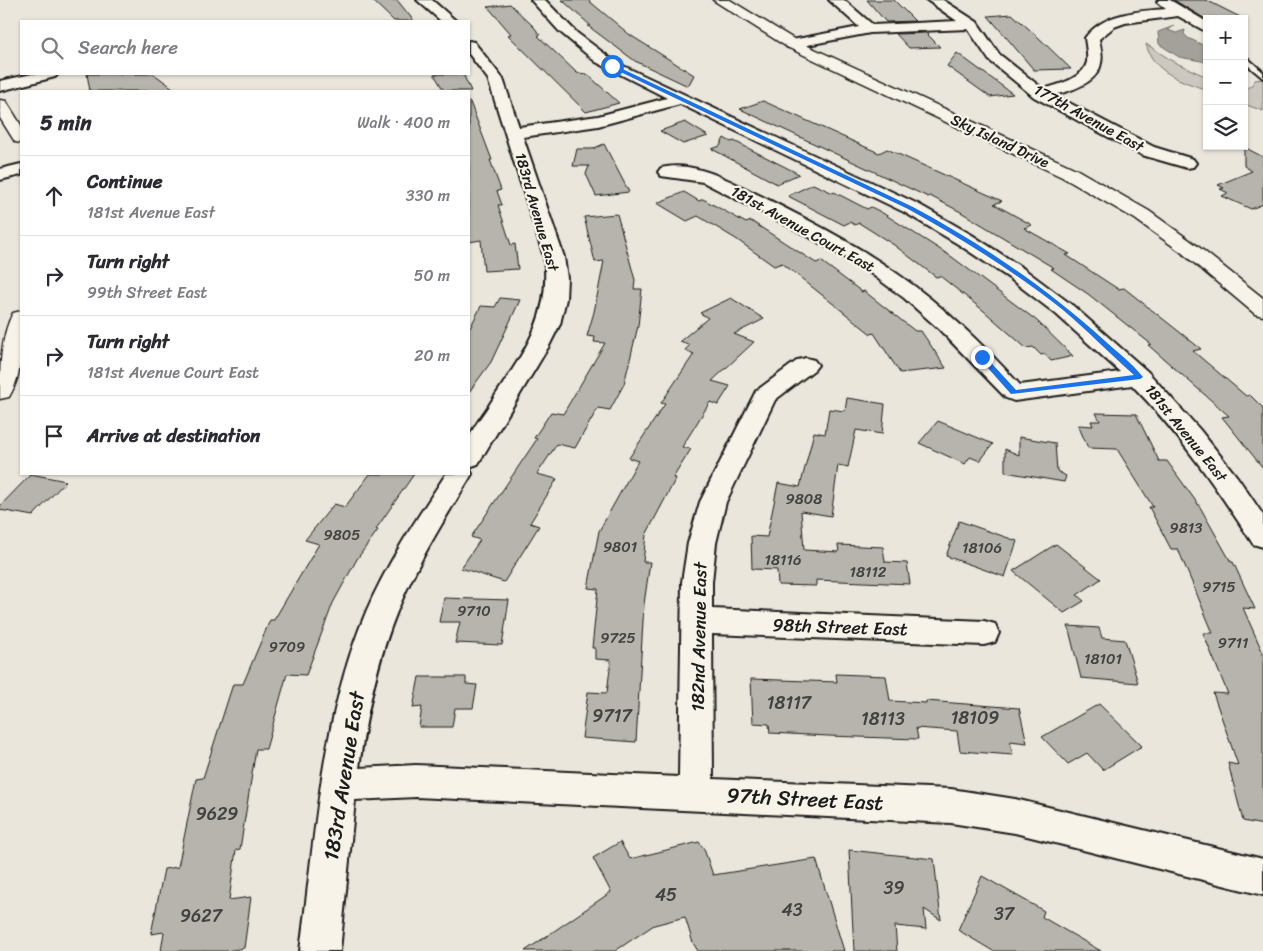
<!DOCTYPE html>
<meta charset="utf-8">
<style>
body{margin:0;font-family:Sriracha,sans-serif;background:#f2f2f3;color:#2b2b33}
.controls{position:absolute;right:15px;top:15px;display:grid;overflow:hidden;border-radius:0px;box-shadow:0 1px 4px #0004}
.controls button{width:45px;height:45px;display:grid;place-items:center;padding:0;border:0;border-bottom:1px solid #e1e1e2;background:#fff;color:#2b2b33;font:25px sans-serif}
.stop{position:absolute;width:15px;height:15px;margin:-11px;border:4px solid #1a73e8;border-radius:50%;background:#fff}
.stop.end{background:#1a73e8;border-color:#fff;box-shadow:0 1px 5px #0008}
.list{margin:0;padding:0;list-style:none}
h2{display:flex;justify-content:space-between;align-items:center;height:65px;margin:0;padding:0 20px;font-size:21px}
h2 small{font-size:16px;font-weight:400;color:#7c7c81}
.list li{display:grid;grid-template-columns:32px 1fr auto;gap:15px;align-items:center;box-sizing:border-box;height:80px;padding:0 20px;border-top:1px solid #e1e1e2}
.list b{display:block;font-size:19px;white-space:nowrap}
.list p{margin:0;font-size:16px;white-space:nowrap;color:#7c7c81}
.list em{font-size:16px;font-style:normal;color:#7c7c81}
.icon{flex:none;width:28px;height:28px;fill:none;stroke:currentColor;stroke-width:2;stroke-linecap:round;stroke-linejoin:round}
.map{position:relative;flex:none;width:1263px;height:951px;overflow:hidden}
.search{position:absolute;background:#fff;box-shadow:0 1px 4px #0004;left:20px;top:20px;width:450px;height:55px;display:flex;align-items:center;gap:12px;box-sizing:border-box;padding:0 18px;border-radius:0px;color:#7c7c81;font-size:19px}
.panel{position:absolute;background:#fff;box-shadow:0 1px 4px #0004;left:20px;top:90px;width:450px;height:385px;border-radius:0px}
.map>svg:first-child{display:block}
.green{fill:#ccc8c0;stroke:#74726e}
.water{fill:#a3a19a;stroke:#6d6c68}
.building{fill:#b6b4ac;stroke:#1c1c1c}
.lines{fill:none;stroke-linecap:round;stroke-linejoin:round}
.lane-casing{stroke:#1c1c1c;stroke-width:4}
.street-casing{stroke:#1c1c1c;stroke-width:4}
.secondary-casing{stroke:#1c1c1c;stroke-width:3}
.lane{fill:#f7f3e8;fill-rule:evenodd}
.street{fill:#f7f3e8;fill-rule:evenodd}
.secondary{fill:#f7f3e8;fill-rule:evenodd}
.route{fill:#1a73e8}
.labels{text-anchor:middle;stroke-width:4.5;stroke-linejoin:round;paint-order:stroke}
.far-street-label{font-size:15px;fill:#1c1c1c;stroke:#f7f3e8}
.number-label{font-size:15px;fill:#424240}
.street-label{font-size:18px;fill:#1c1c1c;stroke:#f7f3e8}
.near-number-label{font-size:18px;fill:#424240}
.near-street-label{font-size:21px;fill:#1c1c1c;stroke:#f7f3e8}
</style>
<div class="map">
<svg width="1263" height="951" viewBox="0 0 1263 951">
<rect width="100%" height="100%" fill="#eae6dc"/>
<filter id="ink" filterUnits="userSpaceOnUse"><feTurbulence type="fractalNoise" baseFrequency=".02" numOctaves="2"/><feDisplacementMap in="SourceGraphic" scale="10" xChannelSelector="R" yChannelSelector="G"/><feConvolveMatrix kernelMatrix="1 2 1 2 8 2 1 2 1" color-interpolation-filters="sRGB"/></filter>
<g filter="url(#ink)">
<!-- green -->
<path class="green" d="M1146,44L1174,62L1207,77V90C1182,81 1153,73 1146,44Z
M1263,79V111L1244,104V89L1251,86L1255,80Z"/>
<!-- water -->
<path class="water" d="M1174,26L1168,30L1176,33L1185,30L1184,34L1188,38L1207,47V62L1179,57L1159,44L1158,32Z"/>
<!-- building -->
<path class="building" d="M372,0H397L414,21H394Z
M562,0H588L630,35L694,75L688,86L635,61L588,26H591Z
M867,0H894L915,21L886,22Z
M1174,0H1206L1244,19H1205Z
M510,4L534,27L540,35L538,36L577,73L587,74L619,103L586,112L508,35L511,34L488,7Z
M1012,14L1038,37L1071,69L1034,70L988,16Z
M926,33L940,47L909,48L896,34Z
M957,53L1013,94L990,97L947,66Z
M87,74H154L177,91H90Z
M434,74H463L471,91H444Z
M763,101L879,153L887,149L1002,201L994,204L1032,225L1024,228L1070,254L1066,255L1118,289L1124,288L1201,349L1193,351L1246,396L1250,395L1263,408V468L1222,417L1229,416L1148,345L1151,344L1088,294L1051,269L1054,268L959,211L930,196L928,197L740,109Z
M469,102H470L492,160H490L501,190L497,191L502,205H498L511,245L515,244L518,269L484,271L481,240L469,242Z
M685,122L708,136L683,144L660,131Z
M724,138L731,142L734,141L799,174L777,184L712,149L720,146Z
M604,144L629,192L596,196L586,174L589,166H573L577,149H592Z
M1244,147L1263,157V204L1251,209L1222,196L1228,193L1220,189L1224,188L1218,185L1252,171L1244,166Z
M813,184L833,193L834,192L867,209L871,207L881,212L952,257L1036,320L1073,356L1051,361L1045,354L1041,355L1033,347L1026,348L984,311L940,276L936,277L894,245L859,223L855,225L850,222L844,225L788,196Z
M684,192L699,201L703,199L746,223L751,221L816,263L821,261L862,292L864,291L915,331H921L946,368L900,373L874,333L871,334L782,263L774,266L736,239L698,216L687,221L657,203Z
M617,214L635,280L634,289H642L638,326L624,384L610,410L598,408L575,448L557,444L537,474L557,479L530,523L539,526L504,582L461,568L480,540L471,537L537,439L534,438L551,412L563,414L605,343L594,342L595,337L587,336L594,312L604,261L595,262L584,217Z
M500,298L520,300L491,362L469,392V330L481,306L495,307Z
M731,298L764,319L734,334L754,342L712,381L730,386L718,405L710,402L682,447L691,449L673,478H676L646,535L643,562H650L644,604L636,742L582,738L588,692L607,693L611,660L595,659V648H592L598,589L588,588L599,531L638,461L629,458L665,404L661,403L694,354L685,350L690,345L680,341L708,318L700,313Z
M847,398L885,404L882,434L856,430L848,467L838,465L831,516L801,511L804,550L839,552L838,545L883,547L885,562L907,563L910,584L816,580V586L778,585L777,570L752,569L751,536L767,537L778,483L800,487L814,432L825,434L829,409L845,411Z
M1096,413L1136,414L1159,461H1167L1200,507L1231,562H1233L1255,609L1243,608L1263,653V825L1243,821L1228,763L1238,765L1213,693L1228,694L1203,633H1213L1178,549H1171L1149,507H1153L1117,449L1088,448L1078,425L1093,426L1091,421H1100Z
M938,421L993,444L980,461L970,457L965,464L919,443Z
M1019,437L1055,443L1057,471L1066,476L1064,482L1005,472V449L1019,455Z
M31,474L66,481L33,516L0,510V506Z
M370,474H414L376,529L378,530L357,559L333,603L306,675L287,674L266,749H256L240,849L236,850L229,900L251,897L244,948L226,951H161L164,932L151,934L164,869L178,867L196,779L203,778L233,684H243L270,620H274L319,544L305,540L334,504L345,507Z
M959,521L1017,541L1005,577L946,556Z
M1056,544L1101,579L1077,595L1084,601L1064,613L1013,571Z
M444,598L509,600L502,645L455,643L460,622H439Z
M1068,626L1099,628L1102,638L1125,640L1138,683L1081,678Z
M836,674L886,676L890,701L926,703V701L1019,708L1027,743L1010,741L1013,755L960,751L957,731L916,728L918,739L828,736L770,733L769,724L753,723L751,679L837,682Z
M419,677H466V684L477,685L473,708H455L452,727H419L422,707L413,708Z
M1099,704L1142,746L1103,770L1087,753L1068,764L1042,737Z
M620,842L630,859L699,842L704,849L713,875L816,859L844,951H698L693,943L685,917L654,925L615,951H525L611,892L593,858Z
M849,850L934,859L941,920L924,909L926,929L895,926L897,951H854Z
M982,876L1044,911L1042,917L1101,951H993L958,930Z"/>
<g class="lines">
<!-- lane casing -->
<g class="lane-casing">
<path id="lane" d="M1244,55L1263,72V78L1244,62Z"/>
</g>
<!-- street casing -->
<g class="street-casing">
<path id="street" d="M417,0H432L456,21H441Z
M531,0H545L577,33L617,63L918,204L972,235L1024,269L1072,305L1148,372L1200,430L1238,478L1263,515V547L1253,544C1217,488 1179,433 1132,385L1014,401L1006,398L939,329L904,298L866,270L806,235L703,182L661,176L658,172L661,168C695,160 731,182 761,196C808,220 856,244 899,275C944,306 983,345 1020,385L1120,372L1056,314L1009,278L958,244L904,212L680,104L598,126L523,137L564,257L567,278L566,299L560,324L549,346L478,464L469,467C469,458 466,444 470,436C474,426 482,416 488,407C520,357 552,320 544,257L488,79L469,54V41L474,42L503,79L519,127L598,116L667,98L596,62L559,31Z
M829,0H844L873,25L957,21L927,0H943L977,22L999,54L1043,89C1057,85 1083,79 1087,62C1088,54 1086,46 1085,38C1103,13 1138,11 1166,9L1157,2L1159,0H1170L1207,22V32L1178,16L1125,23L1114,27L1099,39C1100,46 1103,55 1101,63C1098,83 1071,91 1054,95L1154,147L1193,159L1196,163L1193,167L1187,168L1142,155L1034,97L989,60L968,29L870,33L792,48L787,47L785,44L787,41L859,27Z
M32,74H58L55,77L0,91V81Z
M21,164V175L0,180V169Z
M806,358L814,360L818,365L814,370L775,400L726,502L716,543L712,582V609L984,621L995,624L999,633L995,642L984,645L712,634L713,779L951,789L1015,799L1263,859V895L1015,833L951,823L416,797L355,800L340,951H300C315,838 321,718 366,612C387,563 417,518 446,474H469V468L472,474C449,512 425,550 406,591C380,646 367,708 359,768L416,765L679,777L682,582L688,543L700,502L756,391L798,360Z"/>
</g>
<!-- secondary casing -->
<g class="secondary-casing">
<path id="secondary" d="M713,0H730L797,41L1076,169L1149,211L1195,244L1263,298V316L1255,314L1181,252L1135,219L1062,177L787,47Z
M0,100L6,101L21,125V143L15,142L0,118Z
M21,311C23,338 24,373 9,397L0,399C0,371 0,337 13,313Z"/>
</g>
<!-- lane -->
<use href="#lane" class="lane"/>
<!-- street -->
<use href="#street" class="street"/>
<!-- secondary -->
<use href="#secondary" class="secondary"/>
</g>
</g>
<!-- route -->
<path class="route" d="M612,64L913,207C982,244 1045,287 1104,340C1117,352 1132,363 1143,377L1140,379L1011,394L979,358V355H984L1016,390L1134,375C1110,354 1087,330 1063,310C1015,272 962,239 908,209L610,67Z"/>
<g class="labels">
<!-- far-street labels -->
<g class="far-street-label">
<text transform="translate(1089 118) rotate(29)" y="5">177th Avenue East</text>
<text transform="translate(1000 141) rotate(25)" y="5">Sky Island Drive</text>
<text transform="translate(537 212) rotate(74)" y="5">183rd Avenue East</text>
<text transform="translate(803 229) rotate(29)" y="5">181st Avenue Court East</text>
<text transform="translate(1186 433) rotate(51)" y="5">181st Avenue East</text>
</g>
<!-- number labels -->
<g class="number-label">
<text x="804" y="504">9808</text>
<text x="1186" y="533">9813</text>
<text x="342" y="540">9805</text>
<text x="620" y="552">9801</text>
<text x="982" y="553">18106</text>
<text x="783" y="565">18116</text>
<text x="868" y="577">18112</text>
<text x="1219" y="592">9715</text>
<text x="474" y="616">9710</text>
<text x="618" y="643">9725</text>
<text x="1233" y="648">9711</text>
<text x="287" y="652">9709</text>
<text x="1103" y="664">18101</text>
</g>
<!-- street labels -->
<g class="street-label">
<text transform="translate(840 627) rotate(2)" y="6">98th Street East</text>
<text transform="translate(699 637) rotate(-89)" y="6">182nd Avenue East</text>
</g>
<!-- near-number labels -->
<g class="near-number-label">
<text x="789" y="709">18117</text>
<text x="612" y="722">9717</text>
<text x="975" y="724">18109</text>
<text x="883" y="725">18113</text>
<text x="217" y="820">9629</text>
<text x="894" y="894">39</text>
<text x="666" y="901">45</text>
<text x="792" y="916">43</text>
<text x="1004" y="920">37</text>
<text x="201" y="922">9627</text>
</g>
<!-- near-street labels -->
<g class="near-street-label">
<text transform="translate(344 776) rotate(-81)" y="7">183rd Avenue East</text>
<text transform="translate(805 799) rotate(3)" y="7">97th Street East</text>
</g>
</g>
</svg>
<div class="controls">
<button>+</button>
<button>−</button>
<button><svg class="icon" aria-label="layers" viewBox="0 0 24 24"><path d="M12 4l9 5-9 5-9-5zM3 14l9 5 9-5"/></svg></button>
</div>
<div class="stop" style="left:612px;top:66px"></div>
<div class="stop end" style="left:982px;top:357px"></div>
<div class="search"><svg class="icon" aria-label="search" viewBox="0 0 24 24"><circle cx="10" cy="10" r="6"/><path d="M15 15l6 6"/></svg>Search here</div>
<section class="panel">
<h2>5 min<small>Walk · 400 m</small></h2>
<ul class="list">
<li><svg class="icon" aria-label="ahead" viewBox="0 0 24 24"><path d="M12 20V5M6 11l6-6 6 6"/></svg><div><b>Continue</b><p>181st Avenue East</p></div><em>330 m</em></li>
<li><svg class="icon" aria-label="right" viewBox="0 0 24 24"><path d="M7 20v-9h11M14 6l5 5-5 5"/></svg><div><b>Turn right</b><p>99th Street East</p></div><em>50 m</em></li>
<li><svg class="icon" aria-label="right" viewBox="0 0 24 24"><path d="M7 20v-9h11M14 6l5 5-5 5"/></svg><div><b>Turn right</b><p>181st Avenue Court East</p></div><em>20 m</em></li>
<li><svg class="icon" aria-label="arrive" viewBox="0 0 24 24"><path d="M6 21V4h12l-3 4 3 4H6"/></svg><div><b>Arrive at destination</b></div></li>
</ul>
</section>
</div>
